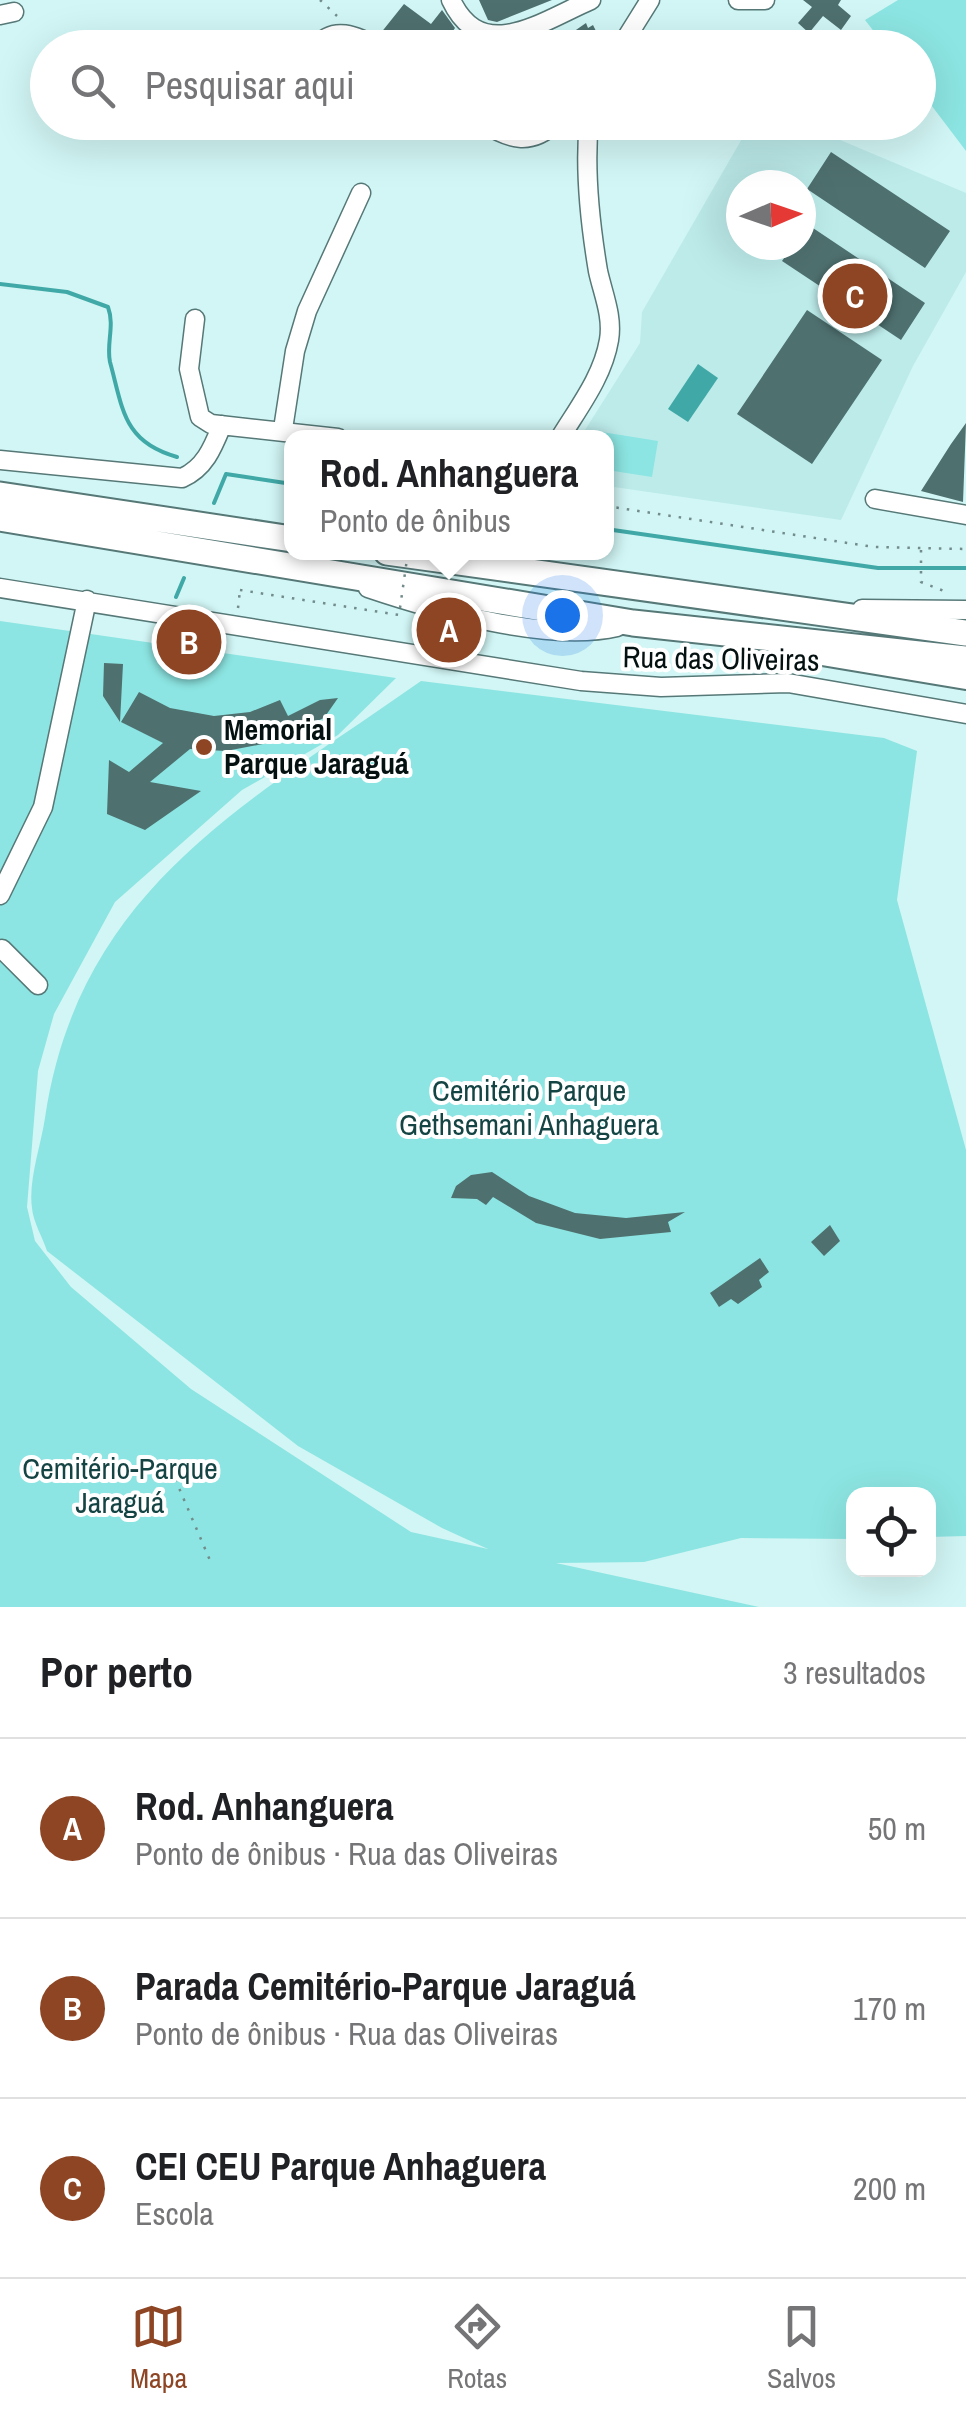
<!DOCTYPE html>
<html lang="pt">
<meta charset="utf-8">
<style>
body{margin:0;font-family:"Archivo Narrow",sans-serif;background:#f2f2f2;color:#202124}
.controls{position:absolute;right:30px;bottom:30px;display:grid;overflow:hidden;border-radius:20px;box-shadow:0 10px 40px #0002}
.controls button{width:90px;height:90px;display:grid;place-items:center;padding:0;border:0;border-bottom:2px solid #e0e0e0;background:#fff;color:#202124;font:50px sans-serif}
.compass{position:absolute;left:726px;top:170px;width:90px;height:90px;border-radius:50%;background:#fff;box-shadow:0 10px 40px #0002;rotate:88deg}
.you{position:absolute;left:562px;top:615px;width:35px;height:35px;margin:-25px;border:8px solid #fff;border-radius:50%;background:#1a73e8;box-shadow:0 0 0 15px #1a73e833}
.badge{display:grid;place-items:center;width:65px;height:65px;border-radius:50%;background:#8d4524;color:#fff;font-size:32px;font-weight:700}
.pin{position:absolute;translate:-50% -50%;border:5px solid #fff;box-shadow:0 2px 10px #0006}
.popup{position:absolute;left:284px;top:430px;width:330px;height:130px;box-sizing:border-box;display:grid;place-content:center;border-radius:20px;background:#fff;filter:drop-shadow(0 2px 8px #0005);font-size:32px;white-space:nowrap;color:#757577}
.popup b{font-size:38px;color:#202124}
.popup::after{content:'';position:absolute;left:50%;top:100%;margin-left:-20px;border:20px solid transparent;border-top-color:#fff}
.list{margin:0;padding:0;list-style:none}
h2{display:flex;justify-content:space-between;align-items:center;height:130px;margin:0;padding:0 40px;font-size:42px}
h2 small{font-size:32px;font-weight:400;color:#757577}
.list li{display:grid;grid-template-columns:65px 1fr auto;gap:30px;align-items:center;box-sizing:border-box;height:180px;padding:0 40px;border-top:2px solid #e0e0e0}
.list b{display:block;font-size:38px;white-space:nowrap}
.list p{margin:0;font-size:32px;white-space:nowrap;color:#757577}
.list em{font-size:32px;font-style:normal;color:#757577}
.icon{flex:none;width:55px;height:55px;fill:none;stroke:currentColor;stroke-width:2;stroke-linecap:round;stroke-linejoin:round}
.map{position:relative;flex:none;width:966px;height:1607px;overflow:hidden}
.search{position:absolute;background:#fff;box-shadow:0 10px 40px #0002;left:30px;right:30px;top:30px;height:110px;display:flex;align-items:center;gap:25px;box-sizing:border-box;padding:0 35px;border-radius:55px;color:#757577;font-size:38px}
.sheet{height:670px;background:#fff}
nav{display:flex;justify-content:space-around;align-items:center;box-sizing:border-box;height:140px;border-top:2px solid #e0e0e0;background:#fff;font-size:28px;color:#757577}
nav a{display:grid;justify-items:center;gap:5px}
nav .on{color:#8d4524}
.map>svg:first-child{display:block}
.built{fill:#bcebea;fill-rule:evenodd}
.green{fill:#8ce5e2}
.water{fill:#40a9a7}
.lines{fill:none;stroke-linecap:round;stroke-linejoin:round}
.stream{stroke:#40a9a7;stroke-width:4}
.building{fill:#4e706f}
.minor-casing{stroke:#567877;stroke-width:21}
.major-casing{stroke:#567877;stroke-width:26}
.highway-casing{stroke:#567877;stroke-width:29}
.path{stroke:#728b8b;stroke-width:2.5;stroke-dasharray:2.5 8;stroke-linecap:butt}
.minor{stroke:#fff;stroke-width:18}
.major{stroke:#fff;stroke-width:22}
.highway{stroke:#fff;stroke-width:25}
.path-bridge{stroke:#728b8b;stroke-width:2.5;stroke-dasharray:2.5 8;stroke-linecap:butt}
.poi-dot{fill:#8d4524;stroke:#fff;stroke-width:4}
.labels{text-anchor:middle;stroke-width:8;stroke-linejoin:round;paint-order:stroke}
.street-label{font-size:30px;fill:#051111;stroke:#fff}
.poi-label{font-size:30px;font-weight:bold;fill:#051111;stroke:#fff;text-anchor:start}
.park-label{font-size:30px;fill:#144443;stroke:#fff}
</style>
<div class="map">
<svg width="966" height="1607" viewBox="0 0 966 1607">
<rect width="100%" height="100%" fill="#d1f6f5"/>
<!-- built -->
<path class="built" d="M751,123H800L966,193V272L913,366L841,520L607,486L606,438H580L640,343L642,312ZM741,185H801V245H741Z"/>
<!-- green -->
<path class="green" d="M898,0H966V151L919,89L918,48L886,47L865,20Z
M602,432L658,441L652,477L607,470L606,438L601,437Z
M0,621L396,678L338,735L242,790L115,902L54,1014L38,1071L27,1207L35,1241L71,1287L191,1389L411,1532L488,1549L442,1528L298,1446L47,1251C43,1238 33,1222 32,1208C28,1181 41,1145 45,1118C79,888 248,803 421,681L884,738L917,751L897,900L966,1150V1536L929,1537L928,1494H854L853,1539L741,1538L644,1562L556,1563L759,1607H0Z"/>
<!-- water -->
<path class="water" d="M698,364L718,378L688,422L668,409Z"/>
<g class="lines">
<!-- stream -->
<path class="stream" d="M0,284L67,292L108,307C115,326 106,344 110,362C123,409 123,442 177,457
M214,503L226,474L292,484
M606,529L878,568H966
M176,597L184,578"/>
</g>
<!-- building -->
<path class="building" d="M479,0H552L497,22L488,20Z
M803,0H841L838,5L851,16L841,30L823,16L809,33L798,23L812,7Z
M404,4L431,24L442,10L455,28L443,46L426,33L413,48H400L380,34Z
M586,23L588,28L593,25L599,37L579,48H550Z
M831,152L950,231L925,268L807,189Z
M807,224L925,303L901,340L782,261L793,245H801Z
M807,310L882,360L812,464L737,414Z
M966,423L963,502L921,491L951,444Z
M104,663L123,664L120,722L103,696Z
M139,692L170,708L214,716L250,712L280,700L288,716L320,700L338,698L324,718L268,743L226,751L190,749L150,782L201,791L145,830L107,814L109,760L129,772L163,743L121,722Z
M492,1172L529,1196L575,1213L626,1218L685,1212L668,1222L671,1232L600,1239L536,1223L493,1197L486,1205L477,1199L451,1198L456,1186L471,1175Z
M830,1225L840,1241L824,1256L811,1242Z
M760,1258L769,1272L759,1280L762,1287L738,1304L731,1299L719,1307L710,1293Z"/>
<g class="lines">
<!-- minor casing -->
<g class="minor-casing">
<path id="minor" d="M451,0C482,66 542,21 591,0
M738,0H765
M0,15L14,12
M315,48C334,24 356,36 379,48
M620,48L650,0
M482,122C508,139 531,147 556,122
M195,319L189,369L200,417L211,424L338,438
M283,429L295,351L307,311L361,193
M560,438C579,407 603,376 609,340C613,316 603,294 598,271C590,223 584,171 589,122
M0,460L182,478C205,468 213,447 222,425
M875,499L966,515
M0,588L581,681L661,687L788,683L966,714
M368,588C433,610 549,643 617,627
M862,609L966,610
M0,895L43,807L87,600
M2,949L38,985"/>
</g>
<!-- major casing -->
<g class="major-casing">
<path id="major" d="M822,654L966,678"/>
</g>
<!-- highway casing -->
<g class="highway-casing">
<path id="highway" d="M0,495L292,539
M0,518L633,623L966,659
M387,552L966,633"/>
</g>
<!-- path -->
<path class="path" d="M320,0L337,16
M606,506L874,547L966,549
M921,550V582L949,593
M238,608L240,590
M167,1460L212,1565"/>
<!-- minor -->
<use href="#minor" class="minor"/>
<!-- major -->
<use href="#major" class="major"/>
<!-- highway -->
<use href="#highway" class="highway"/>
<!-- path-bridge -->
<path class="path-bridge" d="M240,590L399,615L408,552"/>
</g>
<!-- markers -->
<circle class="poi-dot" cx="204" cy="747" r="10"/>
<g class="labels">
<!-- street labels -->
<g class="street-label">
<text transform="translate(721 659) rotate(1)" y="10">Rua das Oliveiras</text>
</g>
<!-- poi labels -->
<g class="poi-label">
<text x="224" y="740">Memorial<tspan x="224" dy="34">Parque Jaraguá</tspan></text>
</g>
<!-- park labels -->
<g class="park-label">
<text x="529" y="1101">Cemitério Parque<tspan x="529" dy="34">Gethsemani Anhaguera</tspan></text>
<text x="120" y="1479">Cemitério-Parque<tspan x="120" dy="34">Jaraguá</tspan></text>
</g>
</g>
</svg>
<div class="controls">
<button><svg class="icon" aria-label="locate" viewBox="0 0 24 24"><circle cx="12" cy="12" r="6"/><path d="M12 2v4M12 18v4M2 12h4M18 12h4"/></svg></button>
</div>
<svg class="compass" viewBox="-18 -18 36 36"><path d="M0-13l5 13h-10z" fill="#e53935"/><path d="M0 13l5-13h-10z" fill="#757577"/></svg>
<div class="you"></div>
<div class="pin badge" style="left:449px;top:630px">A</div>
<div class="popup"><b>Rod. Anhanguera</b>Ponto de ônibus</div>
<div class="pin badge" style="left:189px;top:642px">B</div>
<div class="pin badge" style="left:855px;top:296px">C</div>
<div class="search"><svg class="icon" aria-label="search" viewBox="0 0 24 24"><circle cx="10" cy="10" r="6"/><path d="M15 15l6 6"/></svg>Pesquisar aqui</div>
</div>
<section class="sheet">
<h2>Por perto<small>3 resultados</small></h2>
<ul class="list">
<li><span class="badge">A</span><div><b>Rod. Anhanguera</b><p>Ponto de ônibus · Rua das Oliveiras</p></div><em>50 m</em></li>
<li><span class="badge">B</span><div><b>Parada Cemitério-Parque Jaraguá</b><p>Ponto de ônibus · Rua das Oliveiras</p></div><em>170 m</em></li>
<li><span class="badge">C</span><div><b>CEI CEU Parque Anhaguera</b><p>Escola</p></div><em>200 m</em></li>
</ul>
</section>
<nav>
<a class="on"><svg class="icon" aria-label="map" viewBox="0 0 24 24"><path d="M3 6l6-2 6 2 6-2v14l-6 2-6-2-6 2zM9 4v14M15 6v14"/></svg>Mapa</a>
<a><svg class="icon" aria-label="directions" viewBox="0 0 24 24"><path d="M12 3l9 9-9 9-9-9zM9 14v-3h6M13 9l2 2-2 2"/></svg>Rotas</a>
<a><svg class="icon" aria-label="saved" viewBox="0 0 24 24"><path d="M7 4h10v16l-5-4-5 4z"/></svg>Salvos</a>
</nav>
